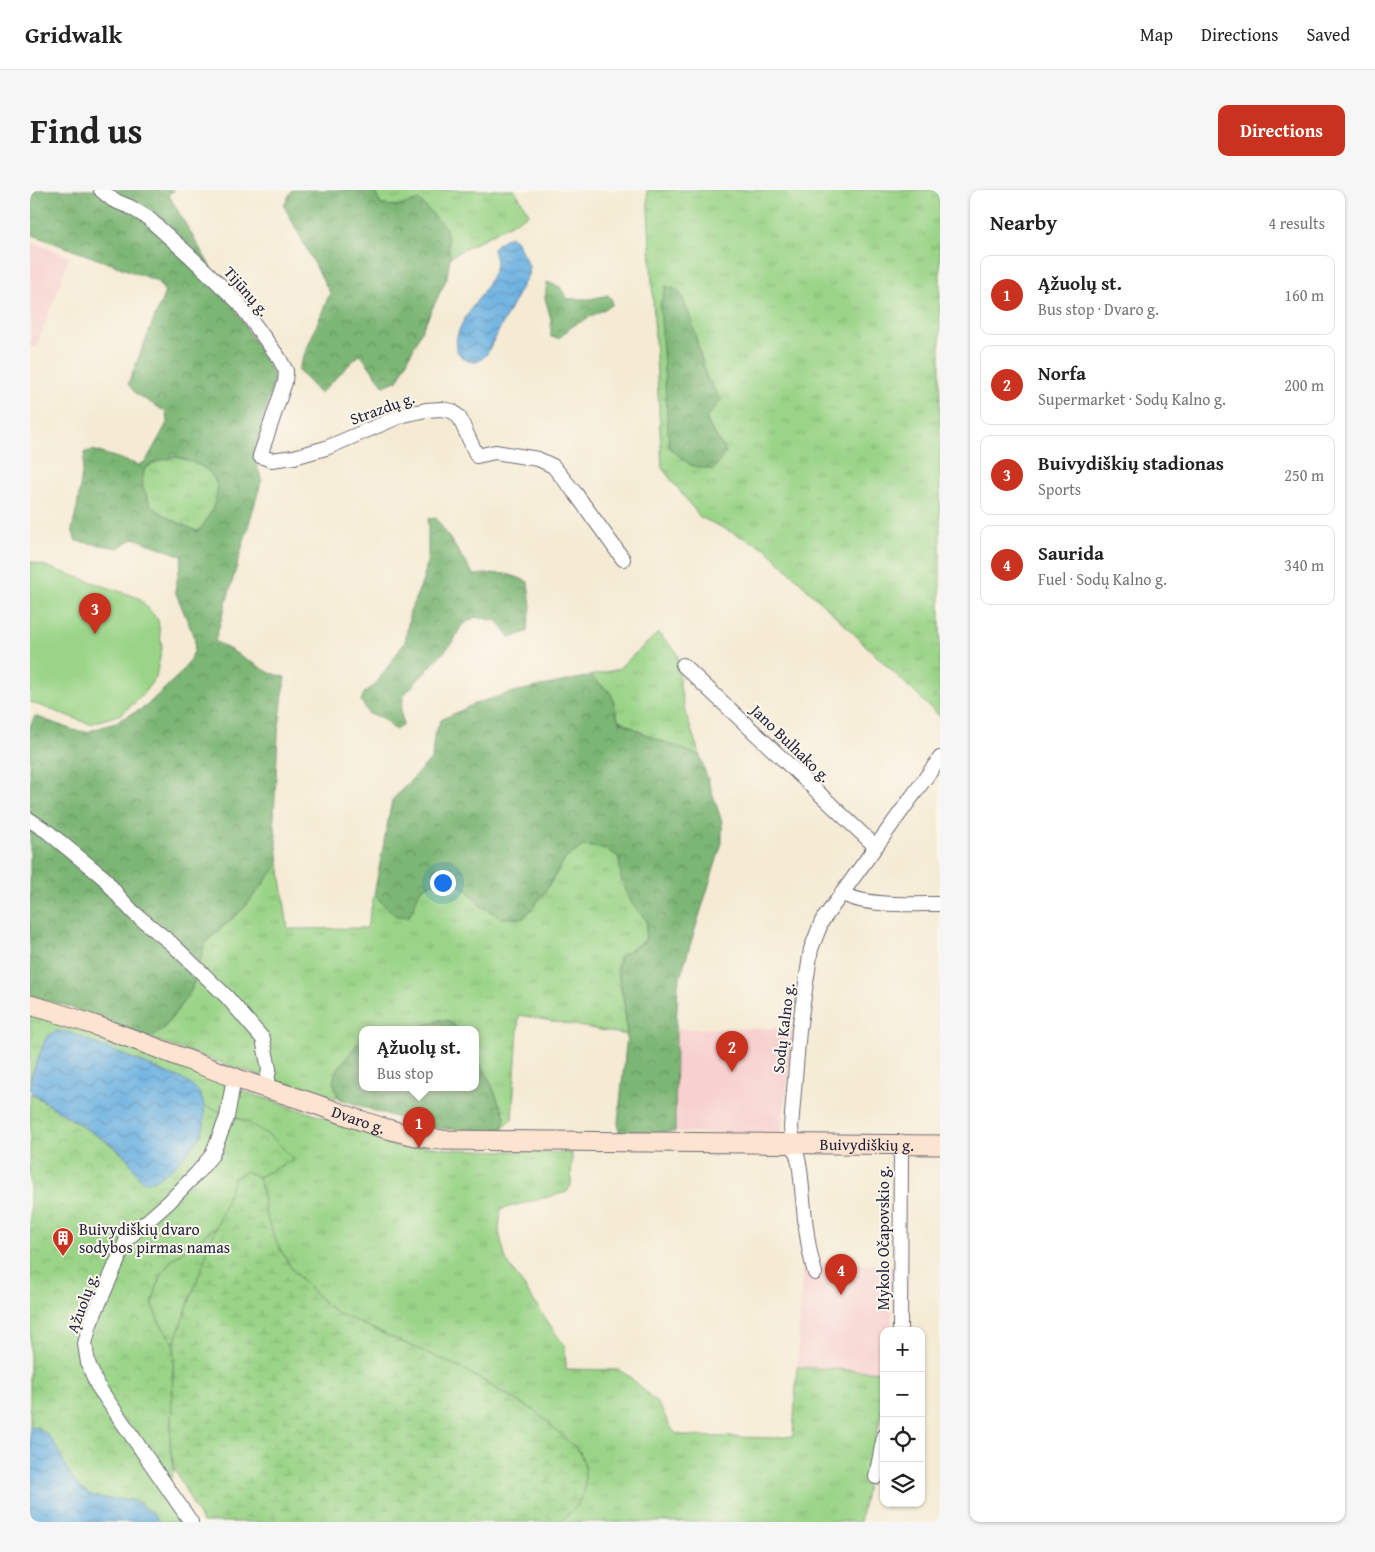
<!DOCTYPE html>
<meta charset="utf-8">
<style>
body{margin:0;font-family:"Gentium Book Plus",serif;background:#f6f6f6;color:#222}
.controls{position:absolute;right:15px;bottom:15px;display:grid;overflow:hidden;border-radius:10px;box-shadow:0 1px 4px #0004}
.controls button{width:45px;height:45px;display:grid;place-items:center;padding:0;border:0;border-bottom:1px solid #e0e0e0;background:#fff;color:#222;font:25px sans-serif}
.you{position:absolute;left:412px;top:692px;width:18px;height:18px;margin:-12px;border:4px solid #fff;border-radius:50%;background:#1a73e8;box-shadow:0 0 0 8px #1a73e833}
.badge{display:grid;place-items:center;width:32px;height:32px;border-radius:50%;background:#c8321e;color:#fff;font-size:16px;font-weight:700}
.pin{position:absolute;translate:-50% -41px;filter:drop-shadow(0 1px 2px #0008)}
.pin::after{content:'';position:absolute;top:26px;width:18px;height:15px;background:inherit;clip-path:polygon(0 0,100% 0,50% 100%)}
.popup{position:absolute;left:329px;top:836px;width:120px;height:65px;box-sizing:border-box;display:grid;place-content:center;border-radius:10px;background:#fff;filter:drop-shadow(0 1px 4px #0005);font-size:16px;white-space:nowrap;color:#767676}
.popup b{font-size:19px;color:#222}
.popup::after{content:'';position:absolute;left:50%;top:100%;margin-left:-10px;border:10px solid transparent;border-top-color:#fff}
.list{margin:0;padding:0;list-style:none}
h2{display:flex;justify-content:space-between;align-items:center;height:65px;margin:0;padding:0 20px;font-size:21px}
h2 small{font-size:16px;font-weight:400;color:#767676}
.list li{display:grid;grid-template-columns:32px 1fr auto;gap:15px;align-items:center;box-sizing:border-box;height:80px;margin:0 10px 10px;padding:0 10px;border:1px solid #e0e0e0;border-radius:10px}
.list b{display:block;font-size:19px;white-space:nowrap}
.list p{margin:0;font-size:16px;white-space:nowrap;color:#767676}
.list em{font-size:16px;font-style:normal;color:#767676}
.icon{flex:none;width:28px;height:28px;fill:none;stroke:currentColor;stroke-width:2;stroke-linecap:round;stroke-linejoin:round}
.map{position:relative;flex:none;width:910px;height:1332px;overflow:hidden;border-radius:10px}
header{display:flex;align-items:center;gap:30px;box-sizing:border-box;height:70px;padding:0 25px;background:#fff;border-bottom:1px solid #e0e0e0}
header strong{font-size:24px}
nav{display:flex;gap:28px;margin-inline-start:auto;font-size:18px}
.intro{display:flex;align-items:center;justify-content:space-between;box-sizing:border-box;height:120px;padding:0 30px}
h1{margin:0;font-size:35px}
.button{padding:12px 22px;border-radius:10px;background:#c8321e;color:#fff;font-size:18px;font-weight:700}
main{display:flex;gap:30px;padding:0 30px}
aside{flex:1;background:#fff;border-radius:10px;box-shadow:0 1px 4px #0004}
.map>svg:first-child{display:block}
.built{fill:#f7d0cf}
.grass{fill:url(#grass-tufts);stroke:#5e7b61;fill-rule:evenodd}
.forest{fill:url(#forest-crowns);stroke:#4e6c58;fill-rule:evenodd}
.wetland{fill:url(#wetland-marsh);stroke:#5e7b61}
.park{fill:url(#park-crowns);stroke:#5e7b61}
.pitch{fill:#9ad487;stroke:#5e7b61}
.water{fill:url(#water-waves);stroke:#466a8e}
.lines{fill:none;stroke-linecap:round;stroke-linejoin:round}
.street-casing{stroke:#6c6871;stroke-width:16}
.secondary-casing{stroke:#6c6871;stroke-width:21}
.street{stroke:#fff;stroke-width:14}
.secondary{stroke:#fde4d0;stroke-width:19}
.labels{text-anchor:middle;stroke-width:4;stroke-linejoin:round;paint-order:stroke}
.street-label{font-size:16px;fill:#22223b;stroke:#fbf7ec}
.poi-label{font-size:16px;fill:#22223b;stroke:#fbf7ec;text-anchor:start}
</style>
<header>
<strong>Gridwalk</strong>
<nav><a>Map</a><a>Directions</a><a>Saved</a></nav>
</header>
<div class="intro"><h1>Find us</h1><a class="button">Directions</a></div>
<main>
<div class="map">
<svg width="910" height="1332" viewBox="0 0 910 1332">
<defs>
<pattern id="grass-tufts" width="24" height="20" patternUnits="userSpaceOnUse" patternTransform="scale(1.25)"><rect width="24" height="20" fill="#9ad487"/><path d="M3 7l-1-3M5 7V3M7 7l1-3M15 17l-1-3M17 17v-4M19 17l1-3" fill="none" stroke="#84b675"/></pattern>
<pattern id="forest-crowns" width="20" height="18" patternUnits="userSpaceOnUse" patternTransform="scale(1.25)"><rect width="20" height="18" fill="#7bb674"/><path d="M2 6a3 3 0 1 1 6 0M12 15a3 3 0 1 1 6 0" fill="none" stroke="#649460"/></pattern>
<pattern id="wetland-marsh" width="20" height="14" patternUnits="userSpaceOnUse" patternTransform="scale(1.25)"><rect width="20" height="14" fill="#9ad487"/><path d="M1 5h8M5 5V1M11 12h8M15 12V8" fill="none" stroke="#84b675"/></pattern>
<pattern id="park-crowns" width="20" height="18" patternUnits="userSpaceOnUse" patternTransform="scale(1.25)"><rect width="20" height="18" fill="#9ad487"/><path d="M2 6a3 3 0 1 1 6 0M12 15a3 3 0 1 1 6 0" fill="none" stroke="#84b675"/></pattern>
<pattern id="water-waves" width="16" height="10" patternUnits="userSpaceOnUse" patternTransform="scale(1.25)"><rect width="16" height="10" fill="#6bb1e1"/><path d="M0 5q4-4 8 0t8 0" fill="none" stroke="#5890b8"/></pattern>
</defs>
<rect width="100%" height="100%" fill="#fbf7ec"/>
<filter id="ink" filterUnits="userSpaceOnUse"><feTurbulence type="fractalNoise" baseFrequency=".02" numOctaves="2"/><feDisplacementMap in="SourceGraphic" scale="10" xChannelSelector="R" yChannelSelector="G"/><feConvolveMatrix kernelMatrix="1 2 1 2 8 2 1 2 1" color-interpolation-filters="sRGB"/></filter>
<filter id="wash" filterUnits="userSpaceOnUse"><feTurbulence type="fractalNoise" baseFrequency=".0096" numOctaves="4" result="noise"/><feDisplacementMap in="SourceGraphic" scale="20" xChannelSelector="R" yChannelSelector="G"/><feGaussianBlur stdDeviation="1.12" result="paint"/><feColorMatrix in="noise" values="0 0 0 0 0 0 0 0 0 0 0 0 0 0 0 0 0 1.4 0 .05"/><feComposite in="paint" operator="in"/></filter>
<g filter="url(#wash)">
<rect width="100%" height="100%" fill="#f5ebd4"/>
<!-- built -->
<path class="built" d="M0,51L40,67L6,158L0,156Z
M765,838L751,944L645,942L646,839Z
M773,1071L864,1076L861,1141H854V1182L767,1177Z"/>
<!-- grass -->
<path class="grass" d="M344,0H485L499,24L420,67L416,38L369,16L351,15Z
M617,0H910V527L735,358L670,327L632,278ZM649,101L660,126L677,189L691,210L676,228L681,239L696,262L639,257Z
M146,267C197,280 196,303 169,341H166L139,328L121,316L112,295L114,279L132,269Z
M628,443L646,461L649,471L650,497L655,521L670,566L616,545L588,529L581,503L560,486L588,479Z
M553,656L574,658L589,667C592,696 598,709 617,731L615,751L590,766L587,779L594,812L597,845L489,825L482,929L472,939L475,927L458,887L445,866V839H428L419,831L409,830L387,839H363L355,835L345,836L339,839H333V847L306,881L307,905L313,910L218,882L119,848L133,840L161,801L175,753L214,718L249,673L258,739L337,738L344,705L366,726L391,699L416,686L437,700L450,715L472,728H494L515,702L535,669Z
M0,823L60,843L219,903L368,952L419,959L542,963L541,995L537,1002L471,1019L469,1042L476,1070L535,1157L536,1179L589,1180L600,1187L627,1213L633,1222L640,1236L645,1243L657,1246L746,1248L763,1246L767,1177L854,1182V1207L830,1332H530L546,1317L555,1276L550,1262L506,1222L433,1179L305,1122L286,1105L262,1079L248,1056L236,1026L232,1000L228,987L263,970L212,929L174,916L170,904L16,848L0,890V851L2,844L0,838Z
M187,1036L144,1154L128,1130L122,1114L129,1089L141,1070Z"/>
<!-- forest -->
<path class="forest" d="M0,0H145L138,4L245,187L223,266L232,289L185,451L240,483L255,487L248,545L244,628L249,673L214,718L175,753L161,801L133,840L119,848L34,815L0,807V536L5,526L43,540L57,542L84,533L115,517L152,482L164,462L165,449L145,401L152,366L104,348L88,358L46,351L42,339L47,318L55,262L63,260L109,275L116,271L137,233L136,222L106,204L98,194L135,102L127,91L0,44ZM146,267C196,280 196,303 169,341H166L139,328L121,316L112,295L114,279C124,271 134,269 146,267Z
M262,0H344L351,15L369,16L389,10L416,38L420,67L417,88L368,190L354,196L330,164L290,204L268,180L300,103L254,16Z
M517,92L530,97L538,109H560L578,105L582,110V115L541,137L529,148L521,147V129L515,108Z
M636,96L649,101L660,126L677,189L691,210L676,228L681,239L696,262L683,280L660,275L639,257L630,115Z
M406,328L444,385C469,383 475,381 498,392L501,416L497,442L480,448L468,431L445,427L432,435L422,453L374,505L371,521L373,535L365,540L351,527L339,524L331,511L334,503L345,495L375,452L380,421L393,390L398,366V329Z
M560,486L581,503L588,530L616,545L670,566L692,632V653L648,794L646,839L645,942H589L588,932L597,845L594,812L587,779L590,766L615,751L617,731L602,714L591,689L589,667L574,658L553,656L535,669L515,702L494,728H472L450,715L437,700L416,686L391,699L379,727L366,726L344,705L362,610L402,568L404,546L411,530L444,514L483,502Z
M409,830L419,831L428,839H387Z
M333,847V897H445V866L458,887L475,927L472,939L466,943H456L400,937L348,922L313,910L307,905L303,891L306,881Z"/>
<!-- wetland -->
<path class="wetland" d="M216,981L228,987L232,1000L236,1026L248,1056L262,1079L286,1105L305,1122L433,1179L506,1222L550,1262L555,1276V1300L546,1317L530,1332H172L144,1278L140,1256L144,1154L204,988Z"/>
<!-- park -->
<path class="park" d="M0,903L80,954L94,965L103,975L108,986L135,984L152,968L171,946L174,934V916C209,928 241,939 263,970L228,987L216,981L204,988L187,1036L141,1070L129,1089L122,1114L128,1130L144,1154L140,1256L144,1278L136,1310L152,1332H130L111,1314L100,1310L80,1309L62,1306L48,1296L8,1237L0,1236Z"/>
<!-- pitch -->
<path class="pitch" d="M0,371L109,408L128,430L132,458L126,487L109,509L91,524L60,534L0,512Z"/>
<!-- water -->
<path class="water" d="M480,46L486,50L499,76L498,85L456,165C446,177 433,172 426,159C424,133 450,112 460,89C462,85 465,80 466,75C466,69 464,64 463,59L468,53Z
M27,841L38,842L152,889C158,893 166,897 170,904C176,915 176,933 171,945C166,957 128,996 114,992C109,990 100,970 94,965C84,955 71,948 60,941C40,928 21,916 2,903L0,899V890L16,848Z
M0,1236C30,1241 30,1279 49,1297C65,1312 80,1307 99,1310C111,1312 122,1323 130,1332H0Z"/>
</g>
<g filter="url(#ink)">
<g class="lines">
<!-- street casing -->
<g class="street-casing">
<path id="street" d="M71,0L83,10L100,17L118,28L159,65L209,113L249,168L256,181L255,192L230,266L241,270L264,267L296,258L373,225L396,220L411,219L422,221L429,227L447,266L465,262L508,269L523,276L546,304L593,369
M653,475L845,656
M0,630L18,642L74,688L90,708L104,723L141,753L197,807L233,849L239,879L236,898
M812,703C833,717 885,714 910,714
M785,1083C775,1049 774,1014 770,979C768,965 762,951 761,937L769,840L781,759L792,731L910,568
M870,1141L871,955
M846,1287L854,1246
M161,1332L67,1195L58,1173L55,1154L60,1134L97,1049L139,1012L167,983L182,965L197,927L204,888"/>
</g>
<!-- secondary casing -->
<g class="secondary-casing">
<g id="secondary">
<path id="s1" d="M0,815C69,834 136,862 203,887C228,897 254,903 279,912C323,927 366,946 413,950L910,955"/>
</g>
</g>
<!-- street -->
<use href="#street" class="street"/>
<!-- secondary -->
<use href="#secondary" class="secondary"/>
</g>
</g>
<!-- icons -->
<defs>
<g id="building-pin" transform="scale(1.125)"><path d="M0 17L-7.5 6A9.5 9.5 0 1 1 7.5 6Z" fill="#c8321e" stroke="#fbf7ec"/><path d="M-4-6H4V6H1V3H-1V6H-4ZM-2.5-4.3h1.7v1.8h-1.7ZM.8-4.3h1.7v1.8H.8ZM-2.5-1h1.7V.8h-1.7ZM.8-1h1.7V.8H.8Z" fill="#fff"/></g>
</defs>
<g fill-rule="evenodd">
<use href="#building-pin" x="33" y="1048"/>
</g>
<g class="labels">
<!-- street labels -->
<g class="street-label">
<text transform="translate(217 101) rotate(49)" y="6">Tijūnų g.</text>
<text transform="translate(352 218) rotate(-20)" y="6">Strazdų g.</text>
<text transform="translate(761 553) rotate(44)" y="6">Jano Bulhako g.</text>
<text transform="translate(753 838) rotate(-83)" y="6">Sodų Kalno g.</text>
<text dy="6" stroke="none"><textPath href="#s1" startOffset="348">Dvaro g.</textPath></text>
<text dy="6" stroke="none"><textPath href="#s1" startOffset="859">Buivydiškių g.</textPath></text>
<text transform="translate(853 1048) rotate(-90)" y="6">Mykolo Očapovskio g.</text>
<text transform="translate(52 1113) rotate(-70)" y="6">Ąžuolų g.</text>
</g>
<!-- poi labels -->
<g class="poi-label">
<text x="49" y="1045">Buivydiškių dvaro<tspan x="49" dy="18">sodybos pirmas namas</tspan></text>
</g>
</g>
</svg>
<div class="controls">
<button>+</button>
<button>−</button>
<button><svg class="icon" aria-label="locate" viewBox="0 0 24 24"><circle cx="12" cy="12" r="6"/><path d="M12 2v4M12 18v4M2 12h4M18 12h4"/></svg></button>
<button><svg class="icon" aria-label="layers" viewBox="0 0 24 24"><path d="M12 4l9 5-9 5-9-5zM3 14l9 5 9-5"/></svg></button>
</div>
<div class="you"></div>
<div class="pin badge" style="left:389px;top:958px">1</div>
<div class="popup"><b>Ąžuolų st.</b>Bus stop</div>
<div class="pin badge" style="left:702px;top:882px">2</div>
<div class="pin badge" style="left:65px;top:444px">3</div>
<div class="pin badge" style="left:811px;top:1105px">4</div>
</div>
<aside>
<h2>Nearby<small>4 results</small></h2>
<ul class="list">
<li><span class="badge">1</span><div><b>Ąžuolų st.</b><p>Bus stop · Dvaro g.</p></div><em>160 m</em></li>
<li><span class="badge">2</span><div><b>Norfa</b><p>Supermarket · Sodų Kalno g.</p></div><em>200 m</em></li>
<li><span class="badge">3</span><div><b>Buivydiškių stadionas</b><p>Sports</p></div><em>250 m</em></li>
<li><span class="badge">4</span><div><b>Saurida</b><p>Fuel · Sodų Kalno g.</p></div><em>340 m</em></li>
</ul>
</aside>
</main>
